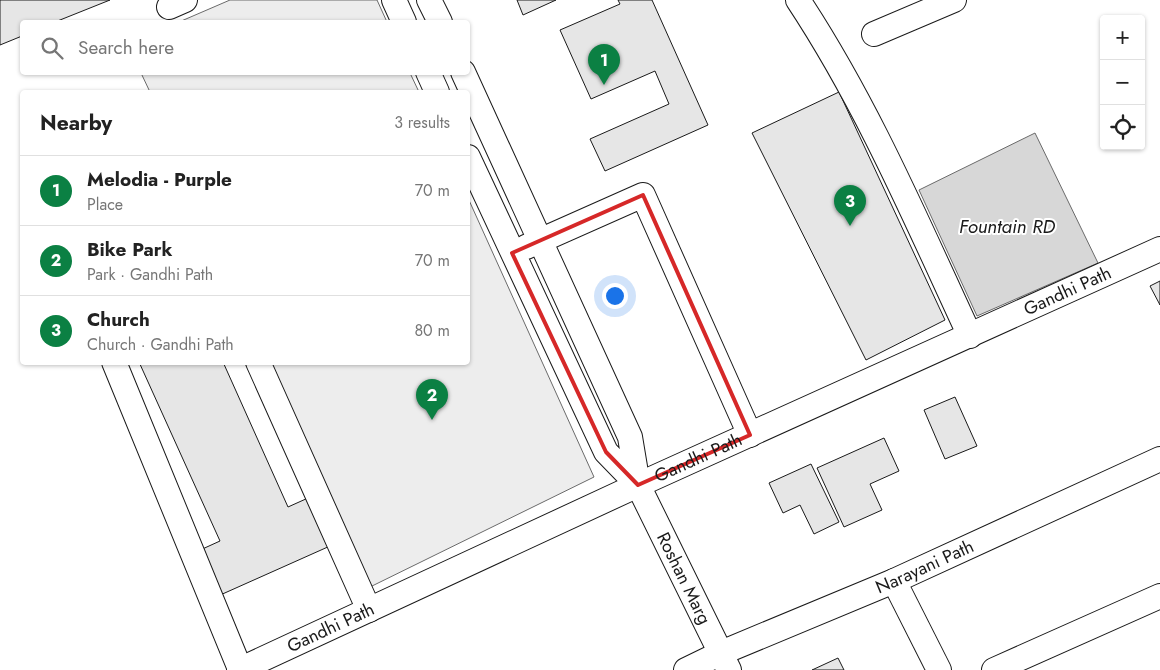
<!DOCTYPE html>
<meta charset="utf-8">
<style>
body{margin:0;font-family:Jost,sans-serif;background:#f6f6f6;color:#222}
.controls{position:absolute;right:15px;top:15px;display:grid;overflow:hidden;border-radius:5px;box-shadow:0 1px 4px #0004}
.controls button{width:45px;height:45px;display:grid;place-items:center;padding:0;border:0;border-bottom:1px solid #e0e0e0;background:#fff;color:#222;font:25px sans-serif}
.you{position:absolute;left:614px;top:295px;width:18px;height:18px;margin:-12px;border:4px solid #fff;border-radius:50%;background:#1a73e8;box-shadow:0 0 0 8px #1a73e833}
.badge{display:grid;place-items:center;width:32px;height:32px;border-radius:50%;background:#0b8043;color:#fff;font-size:16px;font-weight:700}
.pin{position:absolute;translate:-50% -41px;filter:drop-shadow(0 1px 2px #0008)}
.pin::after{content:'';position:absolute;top:26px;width:18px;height:15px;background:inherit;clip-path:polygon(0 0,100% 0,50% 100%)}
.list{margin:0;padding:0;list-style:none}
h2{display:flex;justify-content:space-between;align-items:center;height:65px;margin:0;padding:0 20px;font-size:21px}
h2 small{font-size:16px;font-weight:400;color:#767676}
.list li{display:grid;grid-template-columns:32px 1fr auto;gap:15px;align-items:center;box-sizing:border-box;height:70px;padding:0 20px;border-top:1px solid #e0e0e0}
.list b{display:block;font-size:19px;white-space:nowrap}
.list p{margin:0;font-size:16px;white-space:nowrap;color:#767676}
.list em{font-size:16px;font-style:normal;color:#767676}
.icon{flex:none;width:28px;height:28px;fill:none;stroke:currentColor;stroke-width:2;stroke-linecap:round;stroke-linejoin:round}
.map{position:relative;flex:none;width:1160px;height:670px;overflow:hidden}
.search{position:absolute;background:#fff;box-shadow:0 1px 4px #0004;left:20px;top:20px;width:450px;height:55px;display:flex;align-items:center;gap:12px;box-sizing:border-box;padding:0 18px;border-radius:5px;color:#767676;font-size:19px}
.panel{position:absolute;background:#fff;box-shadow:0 1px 4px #0004;left:20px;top:90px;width:450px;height:275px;border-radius:5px}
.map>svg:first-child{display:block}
.built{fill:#ededed;stroke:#6a6a6a}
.water{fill:#d7d7d7;stroke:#6a6a6a}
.building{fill:#e6e6e6;stroke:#1a1a1a}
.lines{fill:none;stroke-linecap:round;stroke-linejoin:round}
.minor-casing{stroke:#1a1a1a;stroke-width:26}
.minor{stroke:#fff;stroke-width:24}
.marked{fill:none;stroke:#d62828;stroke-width:4;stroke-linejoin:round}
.labels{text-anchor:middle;stroke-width:4;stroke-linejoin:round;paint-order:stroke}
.street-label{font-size:18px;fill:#1a1a1a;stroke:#fff}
.water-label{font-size:19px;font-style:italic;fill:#1a1a1a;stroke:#fff}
</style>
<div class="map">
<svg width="1160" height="670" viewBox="0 0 1160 670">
<rect width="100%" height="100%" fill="#fff"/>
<!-- built -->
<path class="built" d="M230,0H377L387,22H179Z
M141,73H410L419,92H150Z
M468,198L594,477L370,587L270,363L468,362Z"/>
<!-- water -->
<path class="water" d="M1035,133L1098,263L977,316L919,190Z"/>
<!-- building -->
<path class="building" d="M0,0H110L55,22H22V36L0,45Z
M517,0H556L523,15Z
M618,0H652L708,125L605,171L590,139L669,104L655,71L591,99L560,30L620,4Z
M839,92L945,320L866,360L752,133Z
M1160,281V305L1150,286Z
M139,362H223L288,507L308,498L330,546L218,596L198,551L220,541Z
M955,397L977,446L945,459L924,410Z
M884,438L899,471L870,484L882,510L844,527L817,468Z
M811,464L839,522L814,534L800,505L783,513L769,483Z
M838,658L844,670H812Z"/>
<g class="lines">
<!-- minor casing -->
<g class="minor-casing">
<g id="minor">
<path d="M394,0L404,22"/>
<path d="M429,0L440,22"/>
<path d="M798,0C868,106 917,222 970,336"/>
<path d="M169,7L185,0"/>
<path d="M874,34L954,0"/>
<path d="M428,72L437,92"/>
<path d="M463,72L630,437L638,485L606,452L468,157"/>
<path d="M526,247L643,195L750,435"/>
<path d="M114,362L240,669"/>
<path d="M258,362L369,610"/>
<path id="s1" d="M638,485L729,670"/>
<path d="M894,581L939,670"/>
<path id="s2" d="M239,670L638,485L1160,249"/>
<path id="s3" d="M686,670L721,653L894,581L1160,459"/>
<path d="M994,670L1160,596"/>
</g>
</g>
<!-- minor -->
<use href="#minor" class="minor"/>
</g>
<!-- marked area -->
<path class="marked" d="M643,195L750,435L638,485L606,452L512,253Z"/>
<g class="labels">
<!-- street labels -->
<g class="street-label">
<text dy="6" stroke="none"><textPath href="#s2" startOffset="911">Gandhi Path</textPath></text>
<text dy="6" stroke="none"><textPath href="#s2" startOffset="506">Gandhi Path</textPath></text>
<text dy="6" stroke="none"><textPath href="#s3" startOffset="260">Narayani Path</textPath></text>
<text dy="6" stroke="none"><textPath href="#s1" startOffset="104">Roshan Marg</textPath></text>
<text dy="6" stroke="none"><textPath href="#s2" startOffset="101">Gandhi Path</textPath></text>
</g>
<!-- water labels -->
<g class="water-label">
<text x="1007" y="233">Fountain RD</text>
</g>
</g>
</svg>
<div class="controls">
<button>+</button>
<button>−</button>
<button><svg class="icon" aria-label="locate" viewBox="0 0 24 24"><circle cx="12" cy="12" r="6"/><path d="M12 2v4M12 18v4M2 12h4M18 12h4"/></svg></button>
</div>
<div class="you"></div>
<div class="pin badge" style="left:604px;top:85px">1</div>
<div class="pin badge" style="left:432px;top:420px">2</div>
<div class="pin badge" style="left:850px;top:226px">3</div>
<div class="search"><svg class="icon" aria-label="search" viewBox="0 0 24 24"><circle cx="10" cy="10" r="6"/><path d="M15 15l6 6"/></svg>Search here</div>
<section class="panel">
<h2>Nearby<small>3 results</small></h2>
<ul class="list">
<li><span class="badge">1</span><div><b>Melodia - Purple</b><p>Place</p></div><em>70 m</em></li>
<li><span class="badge">2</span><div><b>Bike Park</b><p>Park · Gandhi Path</p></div><em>70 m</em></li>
<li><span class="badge">3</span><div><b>Church</b><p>Church · Gandhi Path</p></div><em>80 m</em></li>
</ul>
</section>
</div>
